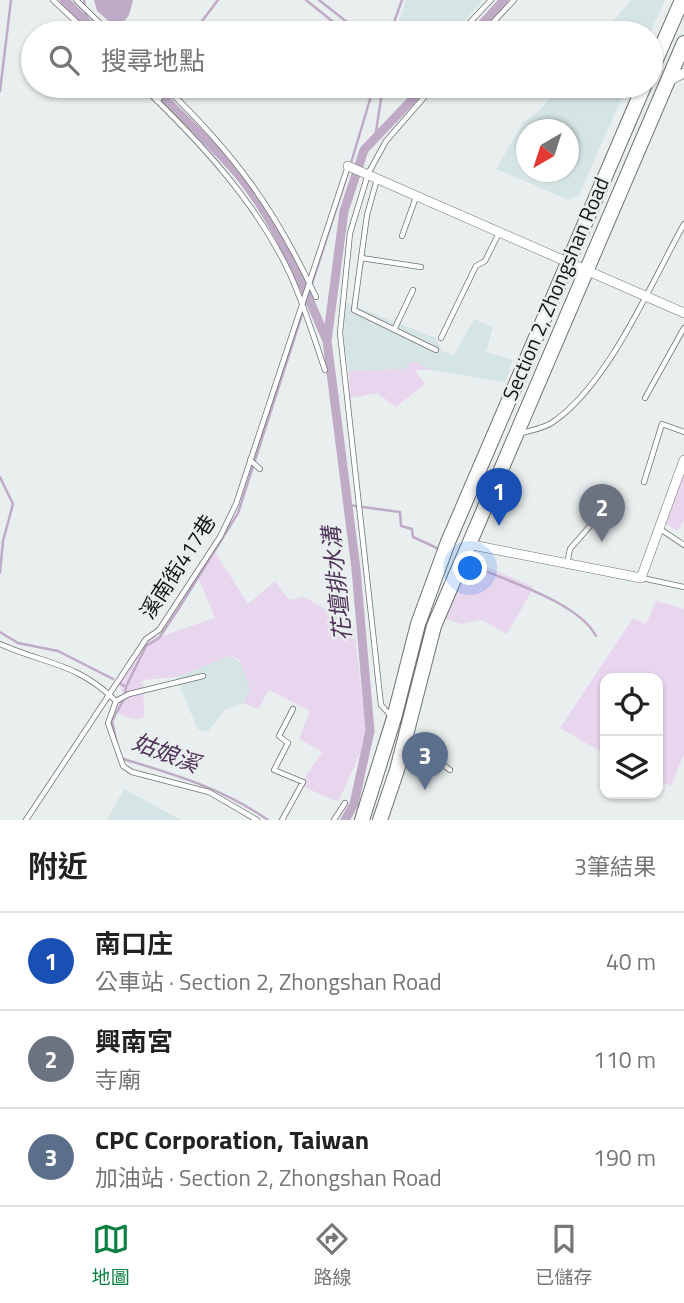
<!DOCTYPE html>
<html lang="zh-TW">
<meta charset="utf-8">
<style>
body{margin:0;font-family:"Titillium Web","Noto Sans TC",sans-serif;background:#f6f6f6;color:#222}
.controls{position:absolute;right:21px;bottom:21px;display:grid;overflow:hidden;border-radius:14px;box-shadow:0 2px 5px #0004}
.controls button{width:63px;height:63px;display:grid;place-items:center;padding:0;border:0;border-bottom:2px solid #e0e0e0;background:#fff;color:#222;font:35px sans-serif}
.compass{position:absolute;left:516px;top:119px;width:63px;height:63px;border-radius:50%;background:#fff;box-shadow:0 2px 5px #0004;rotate:219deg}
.you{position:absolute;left:471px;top:569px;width:24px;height:24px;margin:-18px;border:5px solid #fff;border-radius:50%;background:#1a73e8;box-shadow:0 0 0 10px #1a73e833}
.badge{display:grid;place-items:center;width:46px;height:46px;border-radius:50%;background:#0b8043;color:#fff;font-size:23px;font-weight:700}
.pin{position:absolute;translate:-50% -58px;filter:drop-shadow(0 2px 4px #0008)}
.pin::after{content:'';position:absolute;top:37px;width:24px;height:21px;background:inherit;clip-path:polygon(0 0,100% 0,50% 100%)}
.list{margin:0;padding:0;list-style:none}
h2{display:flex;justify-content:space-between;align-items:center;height:91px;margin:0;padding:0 28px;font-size:30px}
h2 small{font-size:23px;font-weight:400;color:#767676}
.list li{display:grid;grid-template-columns:46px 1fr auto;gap:21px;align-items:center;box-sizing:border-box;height:98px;padding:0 28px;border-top:2px solid #e0e0e0}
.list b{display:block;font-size:26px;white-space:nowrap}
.list p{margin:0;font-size:23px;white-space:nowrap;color:#767676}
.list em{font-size:23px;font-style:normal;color:#767676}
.icon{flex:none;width:38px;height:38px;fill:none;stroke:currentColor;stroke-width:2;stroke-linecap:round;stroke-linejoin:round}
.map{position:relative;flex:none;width:684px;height:820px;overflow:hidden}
.search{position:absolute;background:#fff;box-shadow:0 2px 5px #0004;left:21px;right:21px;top:21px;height:77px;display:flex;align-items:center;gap:18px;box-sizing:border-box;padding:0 24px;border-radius:38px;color:#767676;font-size:26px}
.sheet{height:385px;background:#fff}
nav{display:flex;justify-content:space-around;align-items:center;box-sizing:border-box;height:98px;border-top:2px solid #e0e0e0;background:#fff;font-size:19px;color:#767676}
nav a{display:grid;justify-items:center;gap:4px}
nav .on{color:#0b8043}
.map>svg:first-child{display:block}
.built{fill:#d5e4e4;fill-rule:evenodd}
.green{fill:#e8d6ee}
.water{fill:#bfabc6}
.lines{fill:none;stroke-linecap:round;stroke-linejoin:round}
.stream{stroke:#bfabc6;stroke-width:2.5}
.canal{stroke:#bfabc6;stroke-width:9}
.service-casing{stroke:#6d7272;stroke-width:6}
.minor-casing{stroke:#6d7272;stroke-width:10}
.primary-casing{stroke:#6d7272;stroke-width:16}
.service{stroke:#fff;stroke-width:4.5}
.minor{stroke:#fff;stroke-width:9}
.primary{stroke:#fff;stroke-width:14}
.labels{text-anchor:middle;stroke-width:5;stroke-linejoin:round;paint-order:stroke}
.street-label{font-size:21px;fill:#141616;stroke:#e9efef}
.water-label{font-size:23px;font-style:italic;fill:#50335a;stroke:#e9efef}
</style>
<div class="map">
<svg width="684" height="820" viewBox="0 0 684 820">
<rect width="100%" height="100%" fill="#e9efef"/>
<!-- built -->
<path class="built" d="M406,0H483L453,33H395Z
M631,0H665L650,33H603Z
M560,86H627L579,195L569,200L496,169L523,123L539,111ZM526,130H568V172H526Z
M345,302L436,338L442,351L454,355L474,319L493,327L486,352L513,360L505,382L432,370L413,361L404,369L349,371L344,343Z
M230,656L244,665L250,689L243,703L225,710L208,731L198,730L176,677Z
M124,789L181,820H107Z"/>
<!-- green -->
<path class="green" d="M413,361L432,370H415L425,384L396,407L377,393L350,398L349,371L404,369Z
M684,470V520L677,531L665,523Z
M471,550L481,554L480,564L534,587L507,634L482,620L461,624L446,619Z
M215,552L248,604L275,581L289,600L304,597L354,625L366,733L362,750L338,802L304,787V779L322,752L299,739L310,711L269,690L258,709L243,703L250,689L239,659L230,656L176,677L143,680L144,717C132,723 123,715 112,709L123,694L118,681L150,635L159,637L215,618L198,577Z
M656,601L684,609V754L671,786L658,780V678H605V754L560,728L633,618L646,624Z"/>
<!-- water -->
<path class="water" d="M94,0H133L129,15L118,29L97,11Z"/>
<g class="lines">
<!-- stream -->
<path class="stream" d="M84,0L87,22
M306,0L347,33
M319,0L361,33
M193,33L218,0
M390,33L402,0
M0,91L11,0
M375,138L383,86
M351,163L374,86
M0,477L13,504L3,541L0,573
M348,505L400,512L401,526L412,529L413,537L439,549
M467,563C502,580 578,601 596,636
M0,632L18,643L58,651L113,679
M126,687L146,646L159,638L179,608L238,513L349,169
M117,744L112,721L125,697L126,687L121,684
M120,758C173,774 222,788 268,820"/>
<!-- canal -->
<path class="canal" d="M64,0L98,33
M474,33L504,0
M151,86C180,114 211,143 238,174C277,222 303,284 327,341
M345,820L354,804L370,731L356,569L327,341L344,211L364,150L425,86"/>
<!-- service casing -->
<g class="service-casing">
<path id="service" d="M53,0L88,33
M76,0L110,33
M460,33L491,0
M483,33L514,0
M142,86C199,141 256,201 290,274C304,305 314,338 325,370
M164,86C234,153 275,209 316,297
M157,101L168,89
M377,179L367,215L354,310L436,350
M402,236L416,197
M361,258L421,267
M394,330L413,290
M441,338L476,266L485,261L499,233
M645,398L684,328
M522,433C532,430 545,428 553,422C609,384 651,283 684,224
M250,460L260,469
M644,482L662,424L684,432
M660,529L684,545
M567,564L570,549L610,503
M642,578L684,587
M0,644C47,665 76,662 116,701L108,723L123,766L132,772L209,792L257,820
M116,701L129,694L203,676
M391,716L381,705L340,333L350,233L368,174L386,141L434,86
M409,739L450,770
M26,820L146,639L159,630L220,537L236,504L348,166
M282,820L303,782L274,770L288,743L279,736L293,709
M334,820L345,803"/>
</g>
<!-- minor casing -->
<g class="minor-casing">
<path id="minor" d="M667,82L684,73
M348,166L684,313
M467,544L641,578L684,460"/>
</g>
<!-- primary casing -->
<g class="primary-casing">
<path id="primary" d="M651,71L682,0
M362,820L394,718L418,624L448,542L644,86
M380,820L397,770L434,626L684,43"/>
</g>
<!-- service -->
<use href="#service" class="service"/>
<!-- minor -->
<use href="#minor" class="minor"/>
<!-- primary -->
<use href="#primary" class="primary"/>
</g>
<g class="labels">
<!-- street labels -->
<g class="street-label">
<text transform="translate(556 289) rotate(-67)" y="7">Section 2, Zhongshan Road</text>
<text transform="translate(178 567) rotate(-57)" y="7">溪南街417巷</text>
</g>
<!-- water labels -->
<g class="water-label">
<text transform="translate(337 584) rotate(-96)" y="8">花壇排水溝</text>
<text transform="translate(166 753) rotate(21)" y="8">姑娘溪</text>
</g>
</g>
</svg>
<div class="controls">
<button><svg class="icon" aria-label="locate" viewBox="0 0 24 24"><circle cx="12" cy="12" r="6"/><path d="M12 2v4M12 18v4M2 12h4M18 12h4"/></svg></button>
<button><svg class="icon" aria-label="layers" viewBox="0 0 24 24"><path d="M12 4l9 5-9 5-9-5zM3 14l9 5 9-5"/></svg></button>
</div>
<svg class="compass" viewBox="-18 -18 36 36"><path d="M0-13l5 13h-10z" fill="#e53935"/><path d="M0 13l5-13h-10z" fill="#767676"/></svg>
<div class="you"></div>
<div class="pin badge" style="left:499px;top:526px;background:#1a4fb4">1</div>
<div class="pin badge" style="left:602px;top:542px;background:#6b7280">2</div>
<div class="pin badge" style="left:425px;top:790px;background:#5c6f8a">3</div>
<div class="search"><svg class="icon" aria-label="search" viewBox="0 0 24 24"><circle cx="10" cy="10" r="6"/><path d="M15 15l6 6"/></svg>搜尋地點</div>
</div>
<section class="sheet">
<h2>附近<small>3筆結果</small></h2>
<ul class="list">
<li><span class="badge" style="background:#1a4fb4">1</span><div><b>南口庄</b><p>公車站 · Section 2, Zhongshan Road</p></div><em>40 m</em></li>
<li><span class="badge" style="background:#6b7280">2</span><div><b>興南宮</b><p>寺廟</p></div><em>110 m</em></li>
<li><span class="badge" style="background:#5c6f8a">3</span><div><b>CPC Corporation, Taiwan</b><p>加油站 · Section 2, Zhongshan Road</p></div><em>190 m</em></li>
</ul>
</section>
<nav>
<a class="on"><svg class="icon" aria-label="map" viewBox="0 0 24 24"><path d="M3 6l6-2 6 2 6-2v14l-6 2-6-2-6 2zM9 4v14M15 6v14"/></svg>地圖</a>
<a><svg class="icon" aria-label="directions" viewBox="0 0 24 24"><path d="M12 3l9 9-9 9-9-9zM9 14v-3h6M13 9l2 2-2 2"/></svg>路線</a>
<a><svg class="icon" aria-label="saved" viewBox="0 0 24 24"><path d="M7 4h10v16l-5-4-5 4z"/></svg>已儲存</a>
</nav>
